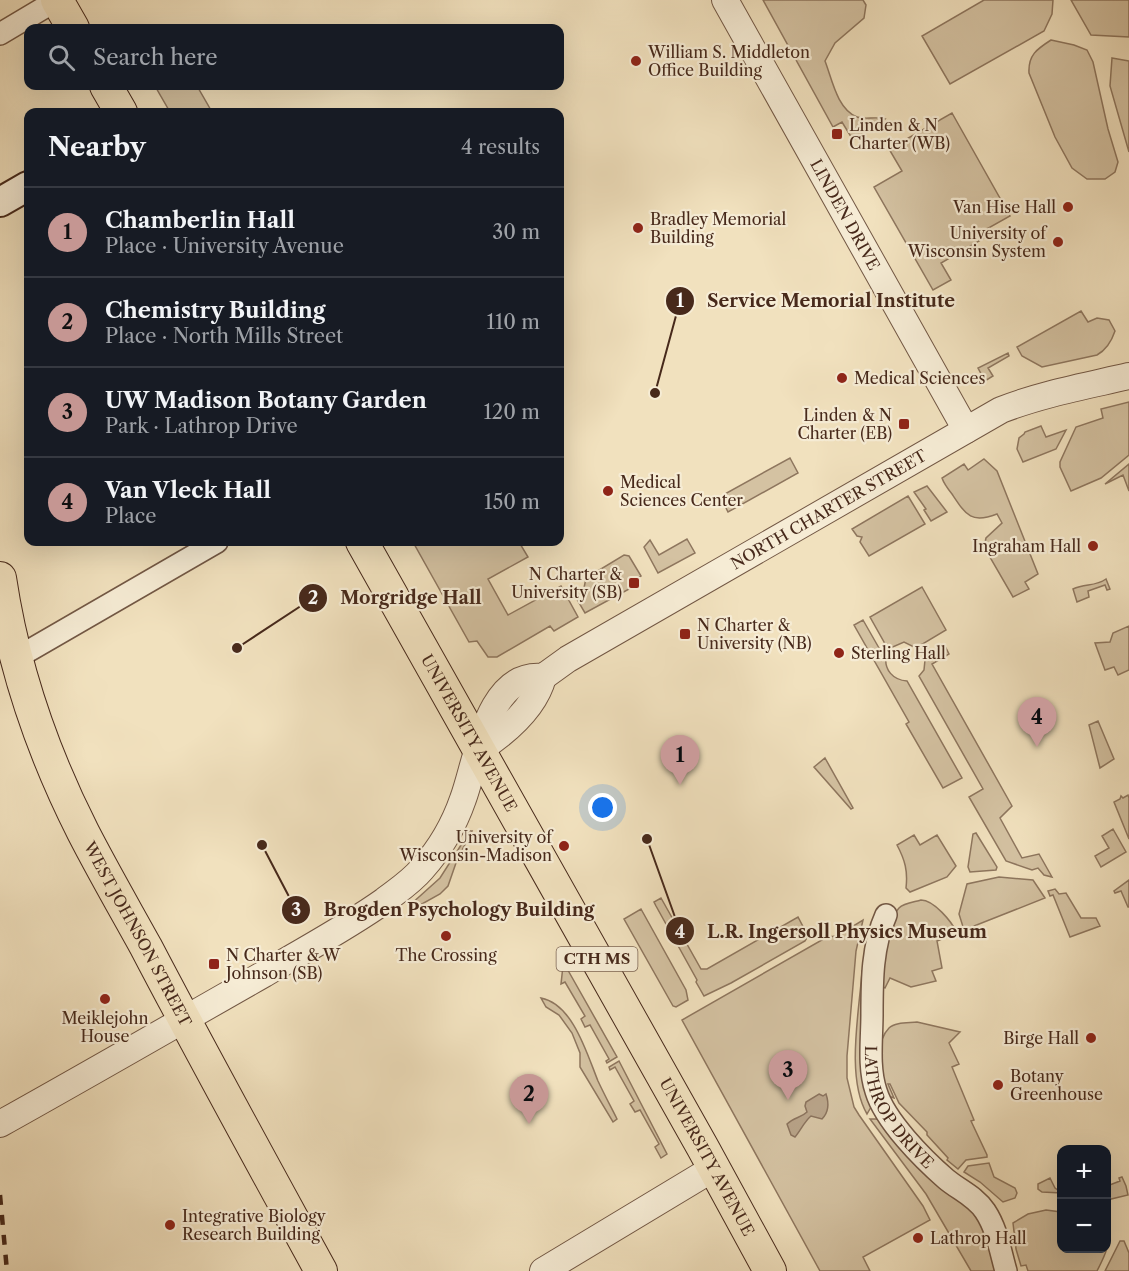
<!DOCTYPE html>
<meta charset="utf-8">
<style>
body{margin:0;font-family:"Libre Caslon Text",serif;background:#20242c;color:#f1f3f6}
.controls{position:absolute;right:18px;bottom:18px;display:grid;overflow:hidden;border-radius:12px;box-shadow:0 6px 24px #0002}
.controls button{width:54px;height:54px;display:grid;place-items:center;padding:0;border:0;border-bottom:2px solid #363941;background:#171b24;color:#f1f3f6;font:30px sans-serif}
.you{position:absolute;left:603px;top:808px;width:21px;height:21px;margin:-15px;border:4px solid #fff;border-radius:50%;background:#1a73e8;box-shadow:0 0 0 9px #1a73e833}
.badge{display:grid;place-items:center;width:39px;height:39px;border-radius:50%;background:#c59692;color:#111;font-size:20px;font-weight:700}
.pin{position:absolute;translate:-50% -50px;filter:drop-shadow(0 2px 3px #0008)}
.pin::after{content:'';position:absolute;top:32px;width:21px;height:18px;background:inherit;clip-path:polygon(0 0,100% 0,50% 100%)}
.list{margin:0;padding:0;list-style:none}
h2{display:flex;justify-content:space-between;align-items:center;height:78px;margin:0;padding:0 24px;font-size:26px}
h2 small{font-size:20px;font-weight:400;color:#9ea1a6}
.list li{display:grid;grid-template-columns:39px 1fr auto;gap:18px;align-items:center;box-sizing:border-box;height:90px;padding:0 24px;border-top:2px solid #363941}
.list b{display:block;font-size:22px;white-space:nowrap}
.list p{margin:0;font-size:20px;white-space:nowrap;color:#9ea1a6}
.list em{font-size:20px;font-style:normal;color:#9ea1a6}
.icon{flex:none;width:33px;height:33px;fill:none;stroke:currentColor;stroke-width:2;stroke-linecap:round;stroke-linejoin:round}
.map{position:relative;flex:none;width:1129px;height:1271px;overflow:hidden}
.search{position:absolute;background:#171b24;box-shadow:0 6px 24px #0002;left:24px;top:24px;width:540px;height:66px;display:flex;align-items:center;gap:15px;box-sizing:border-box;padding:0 21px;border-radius:12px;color:#9ea1a6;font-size:22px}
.panel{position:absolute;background:#171b24;box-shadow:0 6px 24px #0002;left:24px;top:108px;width:540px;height:438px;border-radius:12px}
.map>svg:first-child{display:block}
.green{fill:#d4c2a2;stroke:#8e765e;stroke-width:1.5}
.water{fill:#b7a287;stroke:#8a725c;stroke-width:1.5}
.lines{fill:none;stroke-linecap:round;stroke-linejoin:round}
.minor-casing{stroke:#725744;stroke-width:24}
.tertiary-casing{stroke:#725744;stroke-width:28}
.secondary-casing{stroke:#47291b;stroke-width:32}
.primary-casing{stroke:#47291b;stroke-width:34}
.minor{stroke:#f6ecd5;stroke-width:21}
.tertiary{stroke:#f6ecd5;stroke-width:26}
.secondary{stroke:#f6ecd5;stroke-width:28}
.primary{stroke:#f1e1be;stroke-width:32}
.rail{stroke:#47291b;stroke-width:4.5;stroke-dasharray:10 10;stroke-linecap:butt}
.poi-dot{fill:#8f2418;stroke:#f6ecd5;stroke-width:2}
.labels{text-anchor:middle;stroke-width:4.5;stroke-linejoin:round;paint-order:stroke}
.shield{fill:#f6ecd5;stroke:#7c6453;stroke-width:1.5}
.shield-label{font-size:15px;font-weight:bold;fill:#47291b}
.poi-label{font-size:16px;fill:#47291b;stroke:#f6ecd5;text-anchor:start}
.street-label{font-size:16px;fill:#47291b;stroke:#f6ecd5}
.leader{fill:none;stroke:#47291b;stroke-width:2}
.callout-dot{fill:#47291b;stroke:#f6ecd5;stroke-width:2}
.mark-label{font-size:18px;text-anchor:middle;font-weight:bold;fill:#fff}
.callout-label{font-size:18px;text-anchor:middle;font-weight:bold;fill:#47291b;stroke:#f6ecd5;stroke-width:4.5;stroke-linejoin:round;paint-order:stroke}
</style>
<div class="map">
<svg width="1129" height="1271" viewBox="0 0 1129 1271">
<rect width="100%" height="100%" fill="#f1e1be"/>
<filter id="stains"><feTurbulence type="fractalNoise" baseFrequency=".00333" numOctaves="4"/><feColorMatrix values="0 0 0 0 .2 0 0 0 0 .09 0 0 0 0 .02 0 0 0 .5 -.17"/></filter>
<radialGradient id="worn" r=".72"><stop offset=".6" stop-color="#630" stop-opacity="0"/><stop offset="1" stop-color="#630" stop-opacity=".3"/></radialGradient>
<!-- green -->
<path class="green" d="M763,0H863L866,5L864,18L835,43L825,61C832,79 837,109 857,117C865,120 876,116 885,119L853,140L842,122L833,127Z
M984,0H1053L1052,14L1044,31L950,84L922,36Z
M1129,0V37L1091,35L1071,0Z
M1051,40L1074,45L1087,50L1093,62L1108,129L1118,162L1115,172L1105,179H1087L1072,168L1055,137L1029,73C1028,55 1037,49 1051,40Z
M1112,58L1129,61V152L1110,86Z
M155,86H197L212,112H170Z
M952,113L1010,216L983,231L986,237L941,263L951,280L933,290L874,187L902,171L889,149Z
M1081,311L1088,322L1097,318L1109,320L1115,331C1112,340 1106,350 1097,355L1042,367L1022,356L1017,347Z
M1008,353L1009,356L988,368L993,376L985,381L978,368Z
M1129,402V455L1101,478L1071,491L1060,467V462L1076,427L1103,418L1101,409Z
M1041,426L1046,437L1066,430L1056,449L1023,462L1017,449L1019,438L1024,434L1025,432Z
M790,458L798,473L728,512L722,500L725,498L723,495Z
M984,459L997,471L1038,574L1025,582L1029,589L1013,597L984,547L986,538L1002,523L997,514C971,524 966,515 952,494C948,489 944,484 942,478L964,464L968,470Z
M1129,464V491L1123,475L1105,484Z
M927,486L947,512L931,521L924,510L926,509L914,492Z
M908,496L925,524L869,556L860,542L862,537L857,536L852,529Z
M687,539L695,553L658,573L644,547L650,540L659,555Z
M413,542H519L528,557L488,579L508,615L561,586L578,617L554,631L550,626L497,657H488L477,641L469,642Z
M624,555L629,556L641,576L628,583L631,588L585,613L575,596L584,588L586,578Z
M1106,579L1110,589L1107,590L1105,585L1088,591L1089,597L1077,602L1073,589C1085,583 1095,587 1106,579Z
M922,587L946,630L916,648L904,642L888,649L870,617Z
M863,620L883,655L886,656C884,670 893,680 907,681L962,778L943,788L906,724L909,722L854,625Z
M1129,626V670L1118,675L1114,667L1105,670L1095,643L1110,642L1113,633Z
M946,648L949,654L932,664L1012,806L1000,818L1022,858L1039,854L1052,877L1044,875L1038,868L1032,870L1006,861L969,797L983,789L919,676L924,670L925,660Z
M1098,721L1114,759L1100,768L1089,725Z
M825,758L853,808L851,809L814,767Z
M1128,795L1129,798V839L1114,802L1120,799L1121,796L1123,798Z
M1113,829L1126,852L1101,867L1095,856L1109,848L1102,836Z
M470,831H472L457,860L448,886L440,894L413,909L410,905L440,878Z
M976,833L997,867L996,870L970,872L968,867L973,834Z
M914,835L920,845L937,835L956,866L947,877L910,892L906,888C908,871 905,860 897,845Z
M999,877L1033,880L1045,898L964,930L959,914L967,884Z
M1129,880V907H1128L1121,891L1115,893L1114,891Z
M1055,889L1059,894L1066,893L1081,918H1096L1100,926L1070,937L1053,895L1050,896L1048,891Z
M661,898L701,969H707L798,917L808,936L805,941L731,983L704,996L696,982L697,980L656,906L654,902Z
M921,900C934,900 952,922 957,933L937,941L942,968L932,971L936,981L911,987L890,978L885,988L882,986C882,969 888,920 899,908C904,903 915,902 921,900Z
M641,909L686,990L688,1000L676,1007L673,1006L624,919Z
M863,920L856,951L847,1056V1078L854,1107L859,1115L923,1206L930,1220L863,1257L870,1271H820L682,1020L827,937L837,936Z
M565,965L617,1057L607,1063L606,1061L609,1059L590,1025L585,1027L581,1019L585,1016L565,982L561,984L563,966Z
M862,972L864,975L862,1075L864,1087L871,1107L867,1114C846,1078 859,1013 862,972Z
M541,998C573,1004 587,1054 598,1081C604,1094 611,1107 617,1119L613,1122L580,1067V1053L572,1033L559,1015L546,1007Z
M917,1022L960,1032L949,1043L959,1064L952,1067L974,1120L971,1121L987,1155V1157L966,1160L958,1169L947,1160L948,1158L927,1135V1132L899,1103L890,1084H888L894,1098L888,1096C882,1078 873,1044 889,1028C895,1022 908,1023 917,1022Z
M619,1061L667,1154L661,1158L655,1147L659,1144L640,1110L635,1112L630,1104L634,1101L615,1067L610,1070L609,1067Z
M870,1119H880L973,1211L987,1234L995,1271H971L926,1194Z
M989,1163L994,1177L1015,1188L1017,1193L1015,1198L1003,1202L980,1182L964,1172L968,1166Z
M1122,1177L1126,1186L1128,1195L1107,1200V1186L1120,1181L1119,1178Z
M1050,1178L1055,1188L1058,1190L1061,1188V1193L1042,1192L1038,1189V1184Z
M1046,1210L1061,1212L1062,1248H1106L1107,1230C1111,1245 1104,1257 1097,1271H1028L1026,1265L1021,1266L1016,1249L1013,1223L1028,1214Z
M1120,1241H1124L1129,1253V1271H1105Z"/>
<!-- water -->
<path class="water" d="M819,1094L823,1096L826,1094C829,1103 829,1112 822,1119L811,1116C804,1122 801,1130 795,1137L791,1135L787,1124C794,1117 801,1118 807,1112L805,1106L806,1102Z"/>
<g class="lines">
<!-- minor casing -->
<g class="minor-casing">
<g id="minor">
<path d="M0,34L57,0"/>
<path d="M18,657L217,542"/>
<path id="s1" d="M886,915C872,946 872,981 872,1014C872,1039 868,1067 876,1091C885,1121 923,1159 946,1179C959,1190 975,1196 985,1211C997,1229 1000,1250 1006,1271"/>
</g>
</g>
<!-- tertiary casing -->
<g class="tertiary-casing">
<g id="tertiary">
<path id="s2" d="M725,0L966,430"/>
<path d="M479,750C505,733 535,708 543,677"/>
<path id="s3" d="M0,1124C88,1075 176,1024 264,974C304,950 346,928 384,901C397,891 411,882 422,869C440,849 454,825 463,799C477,762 487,671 543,677L568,659L1001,410C1042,394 1086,386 1129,376"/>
<path d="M543,1271L714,1168"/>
</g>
</g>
<!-- secondary casing -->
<g class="secondary-casing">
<path id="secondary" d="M0,202L28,186"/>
</g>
<!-- primary casing -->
<g class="primary-casing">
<g id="primary">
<path d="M57,0L73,28"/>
<path d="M106,86L121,112"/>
<path id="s4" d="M362,542L703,1148L770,1271"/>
<path id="s5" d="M0,578C13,665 43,753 83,832C103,871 125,909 146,947C203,1056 262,1163 321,1271"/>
</g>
</g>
<!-- minor -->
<use href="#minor" class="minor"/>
<!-- tertiary -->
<use href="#tertiary" class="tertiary"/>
<!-- secondary -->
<use href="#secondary" class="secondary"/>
<!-- primary -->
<use href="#primary" class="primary"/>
<!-- rail -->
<path class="rail" d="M0,1195L7,1271"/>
</g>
<!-- markers -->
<g class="poi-dot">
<circle cx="636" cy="61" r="6"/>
<rect x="831" y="128" width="12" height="12" rx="3"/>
<circle cx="1068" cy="207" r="6"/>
<circle cx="638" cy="228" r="6"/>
<circle cx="1058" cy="242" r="6"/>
<circle cx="842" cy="378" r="6"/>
<rect x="898" y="418" width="12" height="12" rx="3"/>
<circle cx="608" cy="491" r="6"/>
<circle cx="1093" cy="546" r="6"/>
<rect x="628" y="577" width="12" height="12" rx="3"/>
<rect x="679" y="628" width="12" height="12" rx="3"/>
<circle cx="839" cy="653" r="6"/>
<circle cx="564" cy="846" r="6"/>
<circle cx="446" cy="936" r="6"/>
<rect x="208" y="958" width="12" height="12" rx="3"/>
<circle cx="105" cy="999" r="6"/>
<circle cx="1091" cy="1038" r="6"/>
<circle cx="998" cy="1085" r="6"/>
<circle cx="170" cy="1225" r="6"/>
<circle cx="918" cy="1238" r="6"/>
</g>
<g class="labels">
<!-- shield labels -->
<rect class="shield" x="556.5" y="947" width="81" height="24" rx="4.5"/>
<g class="shield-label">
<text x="597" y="964">CTH MS</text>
</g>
<!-- poi labels -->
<g class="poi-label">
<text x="648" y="58">William S. Middleton<tspan x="648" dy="18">Office Building</tspan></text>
<text x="849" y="131">Linden &amp; N<tspan x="849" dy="18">Charter (WB)</tspan></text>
<text x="1056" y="213" text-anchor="end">Van Hise Hall</text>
<text x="650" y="225">Bradley Memorial<tspan x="650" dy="18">Building</tspan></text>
<text x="1046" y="239" text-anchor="end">University of<tspan x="1046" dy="18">Wisconsin System</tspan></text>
<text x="854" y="384">Medical Sciences</text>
<text x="892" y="421" text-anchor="end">Linden &amp; N<tspan x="892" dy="18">Charter (EB)</tspan></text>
<text x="620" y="488">Medical<tspan x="620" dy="18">Sciences Center</tspan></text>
<text x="1081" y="552" text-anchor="end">Ingraham Hall</text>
<text x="622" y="580" text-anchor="end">N Charter &amp;<tspan x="622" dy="18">University (SB)</tspan></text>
<text x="697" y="631">N Charter &amp;<tspan x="697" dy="18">University (NB)</tspan></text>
<text x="851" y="659">Sterling Hall</text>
<text x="552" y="843" text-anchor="end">University of<tspan x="552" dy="18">Wisconsin-Madison</tspan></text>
<text x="226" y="961">N Charter &amp; W<tspan x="226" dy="18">Johnson (SB)</tspan></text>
<text x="446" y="961" text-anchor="middle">The Crossing</text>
<text x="105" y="1024" text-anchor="middle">Meiklejohn<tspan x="105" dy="18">House</tspan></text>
<text x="1079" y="1044" text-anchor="end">Birge Hall</text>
<text x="1010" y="1082">Botany<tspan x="1010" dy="18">Greenhouse</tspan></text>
<text x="182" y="1222">Integrative Biology<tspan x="182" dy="18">Research Building</tspan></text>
<text x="930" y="1244">Lathrop Hall</text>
</g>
<!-- street labels -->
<g class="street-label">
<text dy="6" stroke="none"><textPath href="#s2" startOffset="246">LINDEN DRIVE</textPath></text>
<text dy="6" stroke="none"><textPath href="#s3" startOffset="1065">NORTH CHARTER STREET</textPath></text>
<text dy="6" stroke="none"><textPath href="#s4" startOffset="219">UNIVERSITY AVENUE</textPath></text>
<text dy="6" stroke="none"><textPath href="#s5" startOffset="384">WEST JOHNSON STREET</textPath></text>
<text dy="6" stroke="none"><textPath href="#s1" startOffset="202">LATHROP DRIVE</textPath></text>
<text dy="6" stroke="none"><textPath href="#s4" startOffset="705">UNIVERSITY AVENUE</textPath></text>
</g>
</g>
<!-- callouts -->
<path class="leader" d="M655 393L680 301M237 648L313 598M262 845L296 910M647 839L680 931"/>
<g class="callout-dot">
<circle cx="655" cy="393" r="6"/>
<circle cx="237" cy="648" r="6"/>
<circle cx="262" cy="845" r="6"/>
<circle cx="647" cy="839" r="6"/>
<circle cx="680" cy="301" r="15"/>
<circle cx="313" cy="598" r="15"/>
<circle cx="296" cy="910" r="15"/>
<circle cx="680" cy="931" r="15"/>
</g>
<g class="mark-label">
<text x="680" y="307">1</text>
<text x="313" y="604">2</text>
<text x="296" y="916">3</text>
<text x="680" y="938">4</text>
</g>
<g class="callout-label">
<text x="831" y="307">Service Memorial Institute</text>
<text x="411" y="604">Morgridge Hall</text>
<text x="459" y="916">Brogden Psychology Building</text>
<text x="847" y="938">L.R. Ingersoll Physics Museum</text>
</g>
<rect width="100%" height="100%" filter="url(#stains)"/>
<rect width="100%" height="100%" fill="url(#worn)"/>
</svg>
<div class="controls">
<button>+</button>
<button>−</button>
</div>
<div class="you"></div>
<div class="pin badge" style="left:680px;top:785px">1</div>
<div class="pin badge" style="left:529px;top:1124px">2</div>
<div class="pin badge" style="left:788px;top:1100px">3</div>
<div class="pin badge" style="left:1037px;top:747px">4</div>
<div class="search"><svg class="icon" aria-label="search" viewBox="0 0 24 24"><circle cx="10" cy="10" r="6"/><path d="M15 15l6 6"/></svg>Search here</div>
<section class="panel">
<h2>Nearby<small>4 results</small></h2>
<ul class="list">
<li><span class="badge">1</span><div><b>Chamberlin Hall</b><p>Place · University Avenue</p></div><em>30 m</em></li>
<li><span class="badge">2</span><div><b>Chemistry Building</b><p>Place · North Mills Street</p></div><em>110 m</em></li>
<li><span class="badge">3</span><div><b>UW Madison Botany Garden</b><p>Park · Lathrop Drive</p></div><em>120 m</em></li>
<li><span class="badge">4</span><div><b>Van Vleck Hall</b><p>Place</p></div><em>150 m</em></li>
</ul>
</section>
</div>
